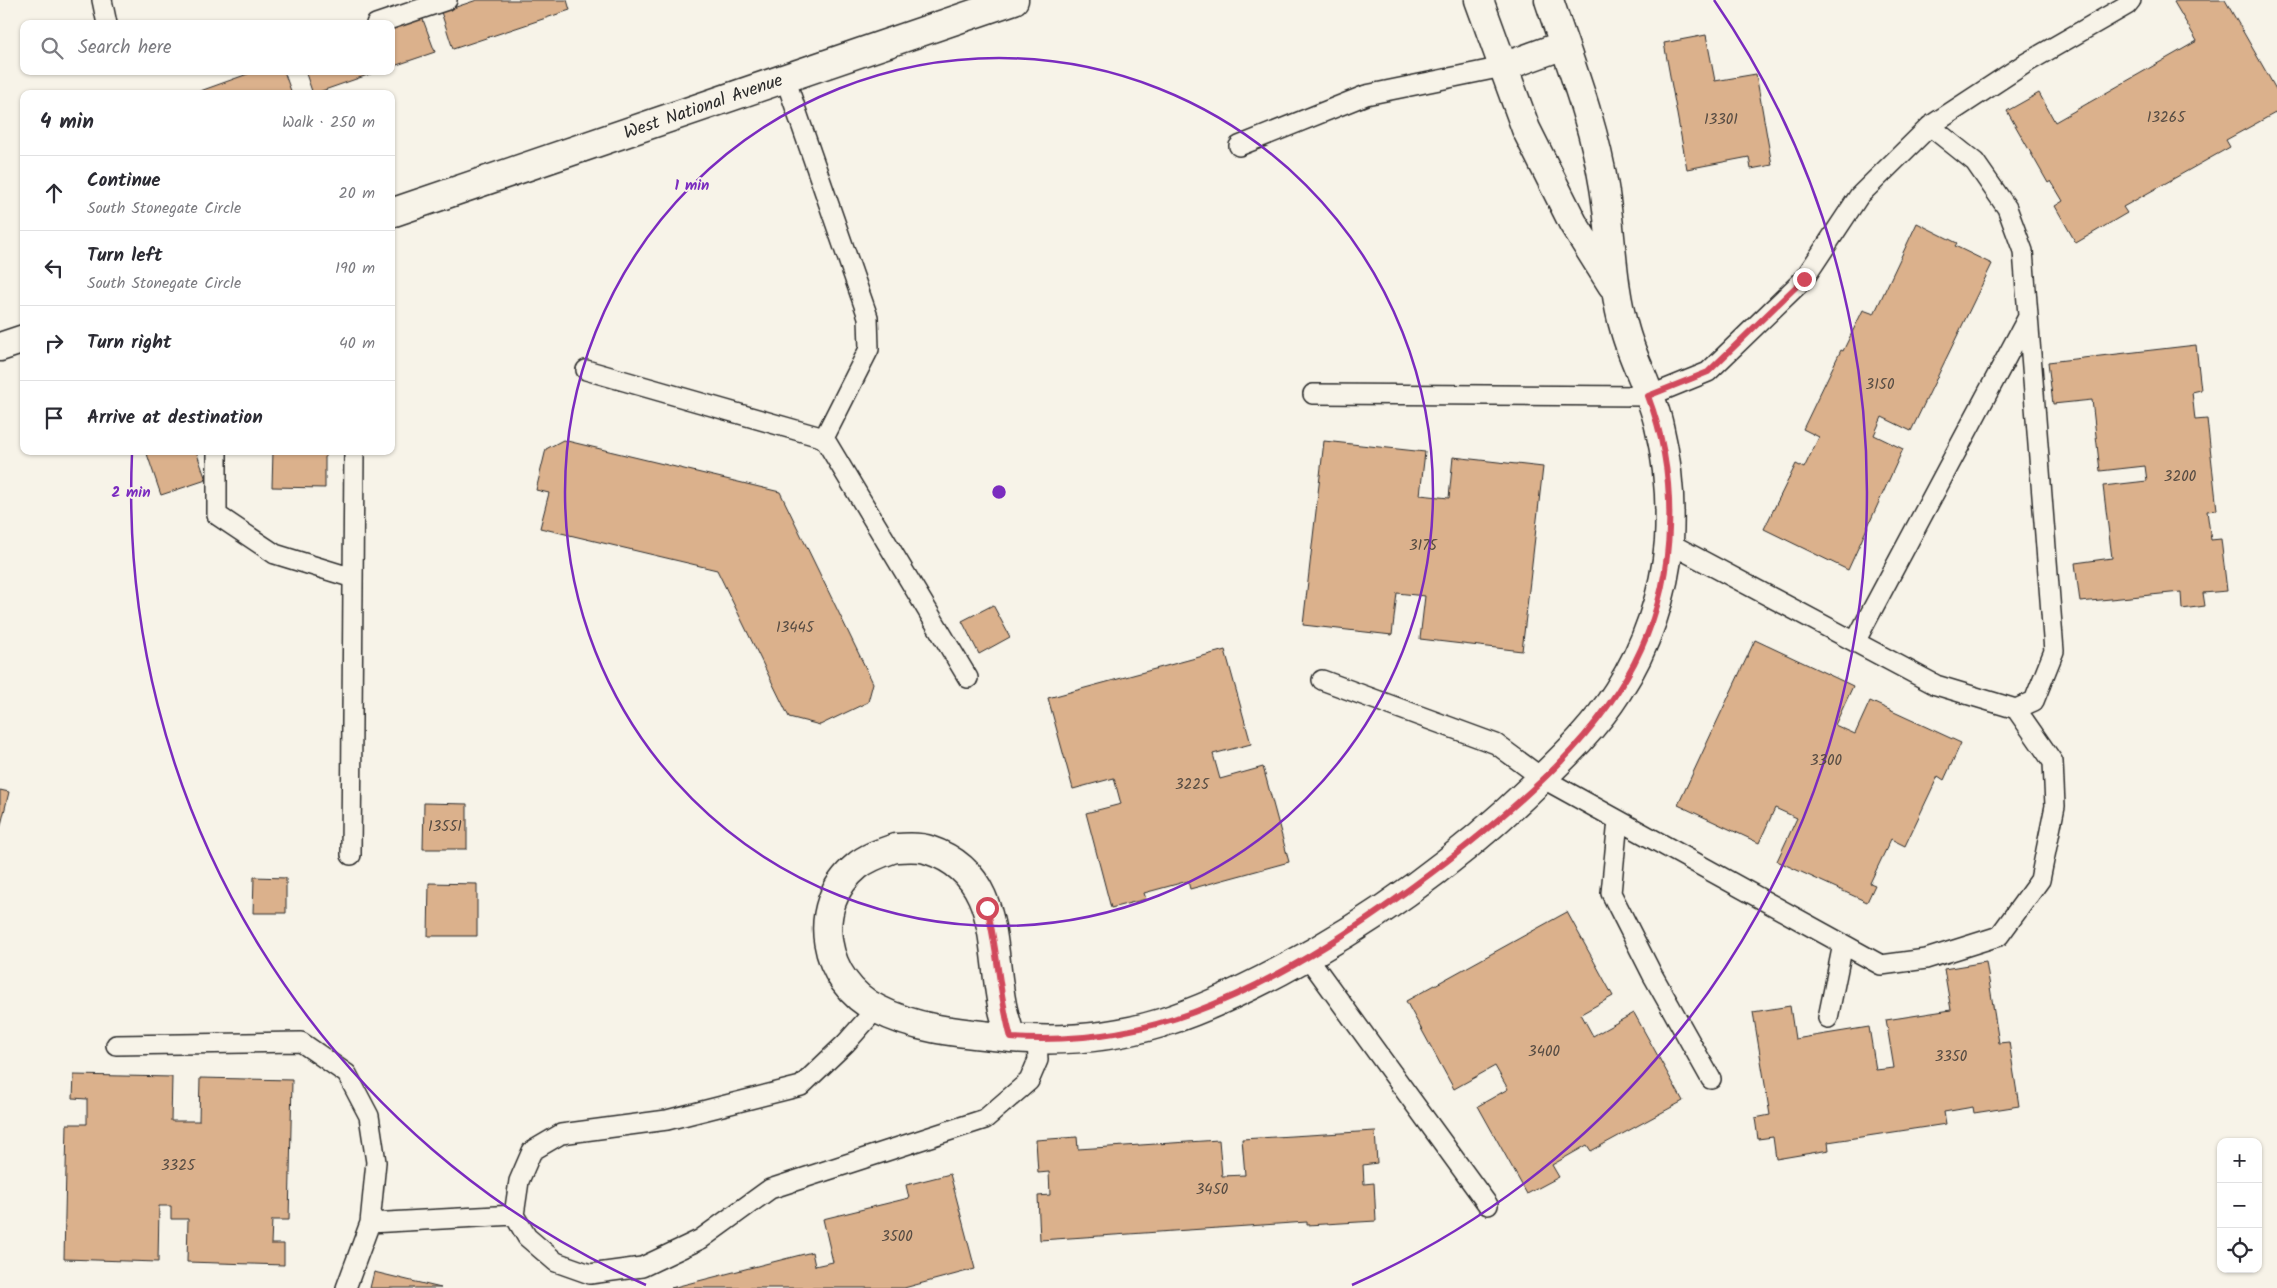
<!DOCTYPE html>
<meta charset="utf-8">
<style>
body{margin:0;font-family:Kalam,sans-serif;background:#f7f7f7;color:#2b2b33}
.controls{position:absolute;right:15px;bottom:15px;display:grid;overflow:hidden;border-radius:10px;box-shadow:0 1px 4px #0004}
.controls button{width:45px;height:45px;display:grid;place-items:center;padding:0;border:0;border-bottom:1px solid #e1e1e2;background:#fff;color:#2b2b33;font:25px sans-serif}
.stop{position:absolute;width:15px;height:15px;margin:-11px;border:4px solid #d1495b;border-radius:50%;background:#fff}
.stop.end{background:#d1495b;border-color:#fff;box-shadow:0 1px 5px #0008}
.list{margin:0;padding:0;list-style:none}
h2{display:flex;justify-content:space-between;align-items:center;height:65px;margin:0;padding:0 20px;font-size:21px}
h2 small{font-size:16px;font-weight:400;color:#7c7c81}
.list li{display:grid;grid-template-columns:32px 1fr auto;gap:15px;align-items:center;box-sizing:border-box;height:75px;padding:0 20px;border-top:1px solid #e1e1e2}
.list b{display:block;font-size:19px;white-space:nowrap}
.list p{margin:0;font-size:16px;white-space:nowrap;color:#7c7c81}
.list em{font-size:16px;font-style:normal;color:#7c7c81}
.icon{flex:none;width:28px;height:28px;fill:none;stroke:currentColor;stroke-width:2;stroke-linecap:round;stroke-linejoin:round}
.map{position:relative;flex:none;width:2277px;height:1288px;overflow:hidden}
.search{position:absolute;background:#fff;box-shadow:0 1px 4px #0004;left:20px;top:20px;width:375px;height:55px;display:flex;align-items:center;gap:12px;box-sizing:border-box;padding:0 18px;border-radius:10px;color:#7c7c81;font-size:19px}
.panel{position:absolute;background:#fff;box-shadow:0 1px 4px #0004;left:20px;top:90px;width:375px;height:365px;border-radius:10px}
.map>svg:first-child{display:block}
.building{fill:#dbb18c;stroke:#2b2b2b}
.lines{fill:none;stroke-linecap:round;stroke-linejoin:round}
.service-casing{stroke:#2b2b2b;stroke-width:22}
.minor-casing{stroke:#2b2b2b;stroke-width:31}
.secondary-casing{stroke:#2b2b2b;stroke-width:31}
.service{stroke:#f7f3e8;stroke-width:19}
.minor{stroke:#f7f3e8;stroke-width:28}
.secondary{stroke:#f7f3e8;stroke-width:28}
.route{stroke:#d1495b;stroke-width:6}
.ring{fill:none;stroke:#7b2cbf;stroke-width:2.5}
.labels{text-anchor:middle;stroke-width:4;stroke-linejoin:round;paint-order:stroke}
.number-label{font-size:15px;fill:#574c43}
.street-label{font-size:18px;fill:#2b2b2b;stroke:#f7f3e8}
.centre{fill:#7b2cbf;stroke:#f7f3e8;stroke-width:2.5}
.ring-label{font-size:15px;text-anchor:middle;font-weight:bold;fill:#7b2cbf;stroke:#f7f3e8;stroke-width:4;stroke-linejoin:round;paint-order:stroke}
</style>
<div class="map">
<svg width="2277" height="1288" viewBox="0 0 2277 1288">
<rect width="100%" height="100%" fill="#f7f3e8"/>
<filter id="ink" filterUnits="userSpaceOnUse"><feTurbulence type="fractalNoise" baseFrequency=".02" numOctaves="2"/><feDisplacementMap in="SourceGraphic" scale="10" xChannelSelector="R" yChannelSelector="G"/><feConvolveMatrix kernelMatrix="1 2 1 2 8 2 1 2 1" color-interpolation-filters="sRGB"/></filter>
<g filter="url(#ink)">
<!-- building -->
<path class="building" d="M477,0H567L570,10L453,49L441,12Z
M2178,0H2225L2277,91V112L2226,140L2230,147L2123,207L2127,213L2076,243L2055,206L2063,201L2051,181L2048,183L2007,111L2039,93L2055,122L2197,41L2174,2Z
M422,17L435,52L391,67V27Z
M1706,35L1715,81L1756,74L1772,165L1751,169L1749,157L1687,169L1664,43Z
M256,71H284L292,94H192Z
M305,71H379L313,94Z
M1917,223L1957,243L1955,246L1992,264L1911,431L1882,417L1874,435L1903,449L1848,570L1764,529L1796,464L1804,468L1819,437L1803,429L1841,350L1843,351L1863,310L1874,314Z
M2196,345L2201,390L2192,392L2195,420L2207,419L2217,510L2207,511L2211,540L2221,539L2227,591L2203,593L2205,606L2182,609L2181,592L2080,602L2075,563L2112,558L2103,486L2147,481L2145,466L2100,471L2092,400L2053,404L2048,362Z
M563,440L780,492L873,683L868,702L820,725L789,717L717,570L540,528L549,493L536,490L546,449Z
M1324,441L1425,452L1420,495L1449,498L1453,457L1543,467L1522,651L1420,639L1425,596L1397,593L1392,635L1303,625Z
M146,451H196L206,480L161,495Z
M273,451H325V488L272,487Z
M993,605L1010,637L979,654L962,621Z
M1755,640L1853,686L1835,725L1855,734L1870,701L1961,743L1944,780L1938,776L1905,846L1891,839L1870,883L1875,885L1867,902L1777,861L1797,818L1775,808L1759,843L1678,805Z
M1225,650L1251,744L1213,754L1220,779L1263,767L1289,862L1190,889L1188,881L1144,893L1146,899L1111,908L1086,813L1121,804L1114,778L1073,789L1048,698Z
M0,790L9,792L0,829Z
M424,803L467,804V849H423Z
M254,877L286,878V913H253Z
M429,883L477,884V936H428Z
M1567,912L1613,996L1581,1014L1593,1036L1634,1013L1683,1101L1591,1151L1587,1145L1552,1165L1559,1177L1527,1194L1478,1106L1508,1089L1495,1066L1454,1089L1406,1001Z
M1986,962L1999,1043L2009,1042L2019,1106L1974,1113L1973,1107L1944,1112L1946,1124L1828,1142L1829,1150L1776,1159L1773,1137L1758,1139L1755,1118L1770,1115L1753,1012L1790,1006L1795,1039L1869,1027L1876,1070L1894,1068L1886,1020L1951,1010L1944,969Z
M74,1075L172,1077L171,1121H199L200,1078L292,1080L289,1220H272L271,1244H284V1265L187,1262L188,1219H171V1206H159L158,1262L64,1259L67,1124H87V1099L73,1098Z
M1375,1131L1377,1163L1363,1165L1364,1184L1374,1183L1376,1221L1307,1225V1222L1040,1240L1038,1196L1050,1195L1049,1172L1038,1173L1036,1140L1077,1137L1078,1149L1219,1140L1222,1176L1245,1175L1242,1139Z
M950,1174L975,1269L904,1288H671L812,1252L815,1266L833,1262L823,1219L909,1198L906,1185Z
M374,1272L441,1288H370Z"/>
<g class="lines">
<!-- service casing -->
<g class="service-casing">
<path id="service" d="M102,0L107,24
M376,24L447,0
M785,78L868,317L869,349L824,438L968,678
M1930,126L2026,63L2127,5L2131,0
M1239,146L1366,95L1503,67
M586,370L824,438
M1313,394L1649,396L1708,372L1804,279L1859,196L1930,126L1975,162L2007,208L2023,251L2054,651L2034,701L2016,709
M217,451V515L275,554L353,578
M1855,642L2028,317
M1322,680L1496,744L1542,778L1881,965L1926,959L1999,936L2040,880L2055,806L2053,762L2016,709L1936,685L1669,543
M1618,820L1611,893L1652,974L1711,1079
M351,855L354,451
M1307,956L1488,1205
M876,1009L846,1043L801,1086L667,1120L561,1134L532,1151L519,1181L514,1215L527,1237L556,1262L590,1274L642,1267L701,1239L770,1189L985,1119L1029,1081L1038,1060L1037,1040
M1828,1018L1843,944
M116,1045L301,1042L347,1074L369,1116L376,1162L370,1223
M346,1288L370,1223L514,1215"/>
</g>
<!-- minor casing -->
<g class="minor-casing">
<path id="minor" d="M1479,0L1526,129L1573,223L1612,285
M1503,67L1564,45
M895,848C905,848 919,846 929,850C1001,874 990,945 1002,1005C1004,1016 1008,1027 1011,1038C965,1033 919,1031 877,1009C823,982 808,906 857,866C868,857 881,853 895,848Z
M1011,1038C1062,1042 1112,1038 1161,1023C1203,1010 1242,991 1280,971C1374,921 1461,857 1537,783C1566,755 1596,726 1618,691C1646,648 1665,593 1669,541C1671,504 1668,463 1659,426C1652,393 1634,363 1625,331C1611,284 1612,235 1604,187C1594,123 1569,61 1549,0"/>
</g>
<!-- secondary casing -->
<g class="secondary-casing">
<path id="secondary" d="M391,213L1014,0
M0,347L24,339"/>
</g>
<!-- service -->
<use href="#service" class="service"/>
<!-- minor -->
<use href="#minor" class="minor"/>
<!-- secondary -->
<use href="#secondary" class="secondary"/>
</g>
</g>
<g class="lines" filter="url(#ink)">
<!-- route -->
<path class="route" d="M987,908C998,951 999,995 1011,1038C1073,1042 1135,1034 1194,1012C1286,978 1370,920 1447,861C1520,804 1603,734 1641,649C1677,571 1678,475 1648,396L1708,372L1804,279"/>
</g>
<!-- distance rings -->
<g class="ring">
<circle cx="999" cy="492" r="434"/>
<path d="M646 1285A868 868 0 0 1 132 454M1714 0A868 868 0 0 1 1352 1285"/>
</g>
<g class="labels">
<!-- number labels -->
<g class="number-label">
<text x="2166" y="122">13265</text>
<text x="1721" y="124">13301</text>
<text x="1880" y="389">3150</text>
<text x="2180" y="481">3200</text>
<text x="1423" y="550">3175</text>
<text x="795" y="632">13445</text>
<text x="1826" y="765">3300</text>
<text x="1192" y="789">3225</text>
<text x="445" y="831">13551</text>
<text x="1544" y="1056">3400</text>
<text x="1951" y="1061">3350</text>
<text x="178" y="1170">3325</text>
<text x="1212" y="1194">3450</text>
<text x="897" y="1241">3500</text>
</g>
<!-- street labels -->
<g class="street-label">
<text transform="translate(703 106) rotate(-19)" y="6">West National Avenue</text>
</g>
</g>
<circle cx="999" cy="492" r="8" class="centre"/>
<g class="ring-label">
<text x="692" y="190">1 min</text>
<text x="131" y="497">2 min</text>
</g>
</svg>
<div class="controls">
<button>+</button>
<button>−</button>
<button><svg class="icon" aria-label="locate" viewBox="0 0 24 24"><circle cx="12" cy="12" r="6"/><path d="M12 2v4M12 18v4M2 12h4M18 12h4"/></svg></button>
</div>
<div class="stop" style="left:987px;top:908px"></div>
<div class="stop end" style="left:1804px;top:279px"></div>
<div class="search"><svg class="icon" aria-label="search" viewBox="0 0 24 24"><circle cx="10" cy="10" r="6"/><path d="M15 15l6 6"/></svg>Search here</div>
<section class="panel">
<h2>4 min<small>Walk · 250 m</small></h2>
<ul class="list">
<li><svg class="icon" aria-label="ahead" viewBox="0 0 24 24"><path d="M12 20V5M6 11l6-6 6 6"/></svg><div><b>Continue</b><p>South Stonegate Circle</p></div><em>20 m</em></li>
<li><svg class="icon" aria-label="left" viewBox="0 0 24 24"><path d="M17 20v-9H6M10 6l-5 5 5 5"/></svg><div><b>Turn left</b><p>South Stonegate Circle</p></div><em>190 m</em></li>
<li><svg class="icon" aria-label="right" viewBox="0 0 24 24"><path d="M7 20v-9h11M14 6l5 5-5 5"/></svg><div><b>Turn right</b></div><em>40 m</em></li>
<li><svg class="icon" aria-label="arrive" viewBox="0 0 24 24"><path d="M6 21V4h12l-3 4 3 4H6"/></svg><div><b>Arrive at destination</b></div></li>
</ul>
</section>
</div>
